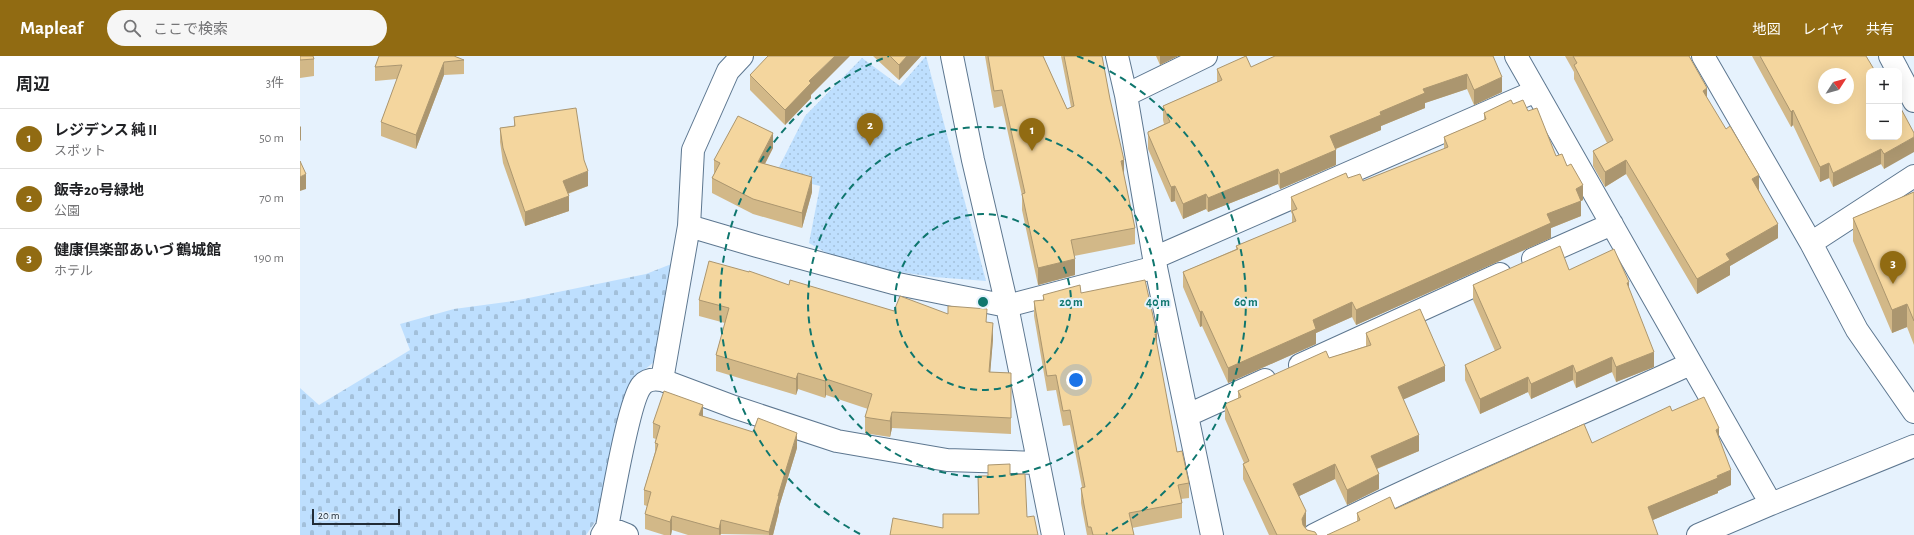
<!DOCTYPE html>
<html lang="ja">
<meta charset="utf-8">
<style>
body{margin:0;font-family:"Alegreya Sans","Noto Sans JP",sans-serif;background:#f6f6f6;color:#202124}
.controls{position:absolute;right:12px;top:12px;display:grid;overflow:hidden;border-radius:8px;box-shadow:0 4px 16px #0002}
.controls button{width:36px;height:36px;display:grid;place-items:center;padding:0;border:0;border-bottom:1px solid #e0e0e0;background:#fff;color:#202124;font:20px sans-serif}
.compass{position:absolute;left:1518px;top:12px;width:36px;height:36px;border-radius:50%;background:#fff;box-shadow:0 4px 16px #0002;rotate:54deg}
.scale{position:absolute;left:12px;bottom:10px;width:88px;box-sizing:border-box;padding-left:4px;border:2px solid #222d37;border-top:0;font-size:11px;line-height:14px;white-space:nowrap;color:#222d37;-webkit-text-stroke:3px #e6f2fd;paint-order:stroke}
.you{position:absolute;left:776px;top:324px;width:14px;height:14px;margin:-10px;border:3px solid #fff;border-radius:50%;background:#1a73e8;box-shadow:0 0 0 6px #1a73e833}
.badge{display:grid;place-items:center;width:26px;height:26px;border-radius:50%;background:#916b12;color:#fff;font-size:13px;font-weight:700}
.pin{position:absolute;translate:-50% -33px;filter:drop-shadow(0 1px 2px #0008)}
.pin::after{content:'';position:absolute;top:21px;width:14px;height:12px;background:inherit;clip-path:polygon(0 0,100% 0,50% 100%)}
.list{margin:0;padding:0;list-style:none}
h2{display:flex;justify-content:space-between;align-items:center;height:52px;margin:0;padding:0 16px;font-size:17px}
h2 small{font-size:13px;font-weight:400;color:#757577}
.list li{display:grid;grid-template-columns:26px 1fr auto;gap:12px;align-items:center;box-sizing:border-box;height:60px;padding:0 16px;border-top:1px solid #e0e0e0}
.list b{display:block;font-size:15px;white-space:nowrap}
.list p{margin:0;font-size:13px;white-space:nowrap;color:#757577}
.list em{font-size:13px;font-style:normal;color:#757577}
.icon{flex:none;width:22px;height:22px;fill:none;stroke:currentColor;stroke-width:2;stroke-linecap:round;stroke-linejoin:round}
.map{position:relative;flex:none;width:1614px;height:479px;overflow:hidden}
header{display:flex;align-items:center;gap:24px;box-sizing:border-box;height:56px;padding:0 20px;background:#916b12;color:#fff}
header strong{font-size:19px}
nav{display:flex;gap:22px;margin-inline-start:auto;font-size:14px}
.search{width:280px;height:36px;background:#f6f6f6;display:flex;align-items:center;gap:10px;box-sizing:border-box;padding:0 14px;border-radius:22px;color:#757577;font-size:15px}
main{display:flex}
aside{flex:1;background:#fff}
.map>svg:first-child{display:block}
.cemetery{fill:url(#cemetery-stones)}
.park{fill:url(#park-dots)}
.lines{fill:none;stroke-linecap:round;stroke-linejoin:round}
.minor-casing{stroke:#5d7790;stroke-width:24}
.minor{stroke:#fff;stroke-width:22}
.wall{fill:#d2b888}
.shaded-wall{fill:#ab966f}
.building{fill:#f4d69e;stroke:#ab966f;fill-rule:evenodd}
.ring{fill:none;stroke:#0f766e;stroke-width:2;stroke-dasharray:7 5}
.centre{fill:#0f766e;stroke:#e6f2fd;stroke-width:2}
.ring-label{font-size:12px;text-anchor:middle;font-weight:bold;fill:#0f766e;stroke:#e6f2fd;stroke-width:4;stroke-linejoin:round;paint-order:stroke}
</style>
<header>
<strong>Mapleaf</strong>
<div class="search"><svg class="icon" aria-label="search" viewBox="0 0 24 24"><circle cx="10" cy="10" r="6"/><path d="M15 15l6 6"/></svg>ここで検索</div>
<nav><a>地図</a><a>レイヤ</a><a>共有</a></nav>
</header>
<main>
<aside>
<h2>周辺<small>3件</small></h2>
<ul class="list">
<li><span class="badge">1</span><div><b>レジデンス 純 II</b><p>スポット</p></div><em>50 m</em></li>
<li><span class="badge">2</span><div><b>飯寺20号緑地</b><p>公園</p></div><em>70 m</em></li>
<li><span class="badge">3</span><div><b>健康倶楽部あいづ 鶴城館</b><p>ホテル</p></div><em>190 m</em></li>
</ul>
</aside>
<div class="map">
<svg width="1614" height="479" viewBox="0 0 1614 479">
<defs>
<pattern id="cemetery-stones" width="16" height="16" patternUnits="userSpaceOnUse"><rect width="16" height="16" fill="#bedffe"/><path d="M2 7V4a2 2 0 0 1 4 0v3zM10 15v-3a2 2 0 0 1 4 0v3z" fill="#a3c0da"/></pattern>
<pattern id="park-dots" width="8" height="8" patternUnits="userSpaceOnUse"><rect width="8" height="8" fill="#bedffe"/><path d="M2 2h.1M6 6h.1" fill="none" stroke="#a3c0da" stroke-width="1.8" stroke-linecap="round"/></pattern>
</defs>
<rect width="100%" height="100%" fill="#e6f2fd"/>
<!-- cemetery -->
<path class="cemetery" d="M374,207L355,305L337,320L300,459L286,479H0V332L19,349L110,294L100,268L154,253L214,245L346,218Z"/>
<!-- park -->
<path class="park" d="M626,0L686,225L634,221L579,213L532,200L509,187L520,130L475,119L505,60L562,2L600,30Z"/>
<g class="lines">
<!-- minor casing -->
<g class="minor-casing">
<path id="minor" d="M652,0L673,104L707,250L753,479
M817,0L826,39L854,202L912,479
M1216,0L1471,448L1614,390
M1403,0L1511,187L1557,274L1614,356
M1590,0L1598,15
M1599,17L1614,45
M826,39L906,0
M389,170L457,190L593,227L707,250L856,211
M1511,187L1614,120
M854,202L1236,35
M1233,203L1312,168
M1000,309L1200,218
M362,324L434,351L537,385L647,404L738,407
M888,359L965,324
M307,471L327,479
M302,479L307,471C312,447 329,343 342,329C347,323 355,323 362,324L389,170L393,94L428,15L442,0
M1014,479C1137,417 1265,366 1390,308
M1398,479L1471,448"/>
</g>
<!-- minor -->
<use href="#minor" class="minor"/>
</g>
<!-- wall -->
<path class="wall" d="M0,0L14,3V20L0,22Z
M573,0H621L599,24Z
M685,0H743L767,53L771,51L761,0H802L824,121L835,172V188L774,200L775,219L738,229L722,154V140L702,50L694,52Z
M856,0H878L860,9Z
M1193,0L1202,36L1174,49L1167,33L1125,47V52L1081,70V74L1036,93V109L980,133L978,128L908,156L906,153L883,163L875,145L871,146L848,93V76L864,68L863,64V50L917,26V13Z
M1265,0H1389L1407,42L1459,134L1478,182L1430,210V219L1397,238L1326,118L1305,131L1293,110V95L1307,87L1274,23V16Z
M1452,0H1566L1599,81L1584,113L1581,108L1533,131L1529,122L1520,126L1493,69L1491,71Z
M164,4V18L144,19L116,93L81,80V66L97,23L75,25V11Z
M450,19L511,39V42L485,69L450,34Z
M1213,48L1228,55L1256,100L1267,110L1283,144L1281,145V160L1251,172V182L1056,269L1052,261L1016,277V288L928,327L902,270L900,271L883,231V216L936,193V190L992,167V158L991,156V141L1048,122L1063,125L1144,93V81L1184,64V57Z
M214,61L288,130L268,138L269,155L225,170L203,107L200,86V72L214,70Z
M473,92L465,108L512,136L502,172L453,158L412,137V122L414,118V104Z
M1614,136V289L1607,271L1592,277L1553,185V162Z
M1269,214L1329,233L1354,311L1316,326L1312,316L1276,332L1273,324L1231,343L1228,336L1180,358L1165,324V309L1195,295L1173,244V229Z
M489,229L594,255L648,258L687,266L693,283L690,316L711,317V378L592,372L590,381L570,378L565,377V361L568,353L526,339L525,342L498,333L496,339L416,315V299L425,267L399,260V244Z
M781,237L857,290L877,396L889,427V442L881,443L882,447V462L832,472L834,479H787L781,447V432L782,431L770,369L763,370L756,334L747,335L734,260V245L743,244V239Z
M1066,277L1145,325L1103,343L1119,395L1077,413L1079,433L1047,449L1035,423L999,440L1006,470L1005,472L1007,474L1017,479H969L943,423V408L944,407L925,363V348L938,343V335L1029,302L1066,290Z
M1372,355L1419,383L1431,429L1418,435V437L1353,464L1057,466V457L1095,453L1292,387Z
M403,361L497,392L479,451V455L473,479L421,478V479H388L372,474L371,479H364L345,473V458L347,450L344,449V434L355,396V387L356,383L353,382V367Z
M710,419L727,461L738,479L643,472L679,458L678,420Z"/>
<!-- shaded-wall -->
<path class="shaded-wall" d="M535,0H550L511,39V42L485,69V54L509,25Z
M607,0H621L599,24V9Z
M860,0H878L860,9Z
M144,6V19L116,93V79Z
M1167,18V33L1125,47V52L1081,70V74L1030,95V80L1080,56L1123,33Z
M1202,21V36L1174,49V34Z
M1407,32V47L1403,35Z
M1493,54V69L1491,71V56Z
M1,70V84L0,85V71Z
M473,77V92L458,121V106Z
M1614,81V96L1584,113V98Z
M1581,93V108L1533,131V117Z
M1036,94V109L980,133V118Z
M824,104V121L821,105Z
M1326,104V118L1305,131V116Z
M1529,107V122L1520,126V111Z
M978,113V128L908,156V142Z
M288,115V130L263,139V125Z
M6,118V133L0,135V121Z
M1459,119V134L1452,138V123Z
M512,121V136L502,172V157Z
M1283,129V144L1281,145V160L1251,172V182L1056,269V254Z
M875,130V145L871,146V131Z
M906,138V153L883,163V148Z
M269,140V155L225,170V156Z
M1478,168V182L1430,210V219L1397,238V223L1426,198Z
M775,203V219L738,229V212Z
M1329,226V241L1327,227Z
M1052,246V261L1016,277V288L928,327V312L1013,264Z
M1607,248V271L1592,277V254Z
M902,255V270L900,271V256Z
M693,267V283L689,332V316Z
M855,278H857V293Z
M1354,296V311L1316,326V311Z
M1312,301V316L1276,332V317Z
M1273,309V324L1231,343V328Z
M1145,310V325L1098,346V331Z
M498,317V333L496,339V323Z
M1228,321V336L1180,358V343Z
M526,323V339L525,342V325Z
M403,349V364L399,359Z
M592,356V372L590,381V365Z
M1419,372V387L1416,374Z
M497,377V392L479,451V455L473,479H469V476L478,440Z
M1119,379V395L1071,415V400Z
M1035,408V423L993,443V428Z
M1431,414V429L1418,435V437L1348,466V451Z
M1079,418V433L1047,449V434Z
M1006,455V470L1002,478V463Z
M372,460V474L371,479H370V466Z
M421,464V478L419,479V473Z"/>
<!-- building -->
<path class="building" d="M0,0H13L14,3L0,4Z
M79,0H154L164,4L144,6L116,79L81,66L102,9L75,11Z
M468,0H535L509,25L511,27L485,54L450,19Z
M590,0H607L599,9Z
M688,0H743L767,53L774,50L764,0H802L810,43L824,104L821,105L835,172L771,184L775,203L738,212L722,138L725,137L702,34L694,35Z
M946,0L951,11L975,0H1193L1202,21L1174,34L1167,18L1123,33L1125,37L1080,56L1081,59L1030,80L1036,94L980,118L978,113L908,142L906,138L883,148L875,130L871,131L848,78V76L870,66L863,50L922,24L917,13Z
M1273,0H1389L1407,32L1403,35L1426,73L1430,70L1459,119L1452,123L1478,168L1426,198L1430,204L1397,223L1326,104L1305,116L1293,95L1313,84L1274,9L1277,7Z
M1460,0H1566L1575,15H1569V81H1599V49L1614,77V81L1584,98L1581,93L1533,117L1529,107L1520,111L1493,54L1491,56ZM1524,18H1548V42H1524Z
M1211,44L1213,48L1223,44L1228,55L1237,52L1256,100L1262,98L1267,110L1271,108L1283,129L1276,133L1281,145L1247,158L1251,167L1056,254L1052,246L1013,264L1016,273L928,312L902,255L900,256L883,216L938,193L936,190L996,165L992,155L997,153L991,141L1046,117L1048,122L1060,118L1063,125L1148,91L1144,81L1186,63L1184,57Z
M276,52L284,104L288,115L263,125L269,140L225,156L203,92L200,72L215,70L214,61Z
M438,60L473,77L458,106L512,121L502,157L453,143L412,122L420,107L414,104Z
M0,105L6,118L0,121Z
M1614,136V265L1607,248L1592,254L1553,162Z
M1260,190L1269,214L1314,193L1329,226L1327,227L1354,296L1316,311L1312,301L1276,317L1273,309L1231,328L1228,321L1180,343L1165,309L1201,292L1173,229Z
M409,205L449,216V215L489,229L490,224L594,255L600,240L648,258V250L687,253L686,266L693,267L689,316L711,317V362L592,356L590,365L570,362L565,361L572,338L526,323L525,325L498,317L496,323L416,299L429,252L399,244Z
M845,224L857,278H855L877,396L882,395L889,427L878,429L882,447L829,457L834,479H793L791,471H788L781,432L785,431L770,354L763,355L756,319L747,320L734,245L744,244L743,239L780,229L781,237Z
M1120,253L1145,310L1098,331L1119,379L1071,400L1079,418L1047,434L1035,408L993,428L1006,455L1002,463L1003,469L1007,474L1015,476L1017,479H977L943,408L949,405L925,348L941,341L938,335L1026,295L1029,302L1071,289L1066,277Z
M364,335L403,349L399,359L453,376L458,362L497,377L478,440H479L469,476L421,464L419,473L372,460L370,466L345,458L351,436L344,434L358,388L355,387L360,370L353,367Z
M1404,341L1419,372L1416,374L1431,414L1417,420L1418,422L1348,451L1358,479H1027L1060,464L1057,457L1090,441L1095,453L1284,368L1292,387L1370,350L1372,355Z
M710,408V419L725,418L727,461L734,460L738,479H590L593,462L643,472V458H679L678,420H688V409Z"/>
<!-- distance rings -->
<g class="ring">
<circle cx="683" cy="246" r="88"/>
<circle cx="683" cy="246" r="175"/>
<path d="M560 478A263 263 0 0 1 589 0M777 0A263 263 0 0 1 806 478"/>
</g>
<circle cx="683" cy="246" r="6" class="centre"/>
<g class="ring-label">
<text x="771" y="250">20 m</text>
<text x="858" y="250">40 m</text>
<text x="946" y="250">60 m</text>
</g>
</svg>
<div class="controls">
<button>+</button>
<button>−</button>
</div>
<svg class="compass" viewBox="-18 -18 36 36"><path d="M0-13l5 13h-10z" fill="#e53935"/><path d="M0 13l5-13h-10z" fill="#757577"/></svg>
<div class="scale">20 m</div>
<div class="you"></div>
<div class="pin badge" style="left:732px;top:95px">1</div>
<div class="pin badge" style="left:570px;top:90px">2</div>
<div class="pin badge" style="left:1593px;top:228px">3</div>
</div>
</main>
